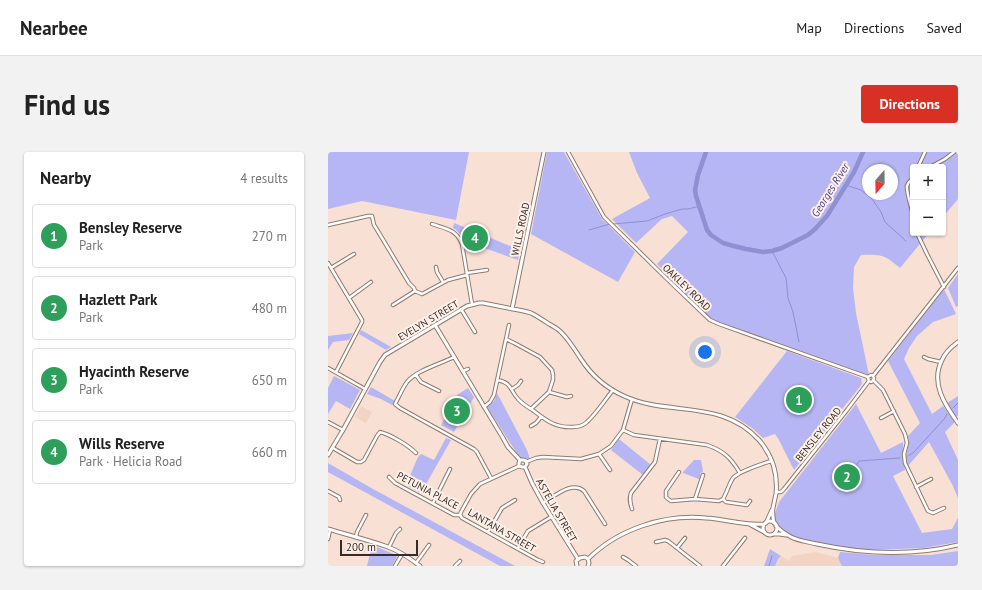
<!DOCTYPE html>
<meta charset="utf-8">
<style>
body{margin:0;font-family:"PT Sans",sans-serif;background:#f2f2f2;color:#222}
.controls{position:absolute;right:12px;top:12px;display:grid;overflow:hidden;border-radius:4px;box-shadow:0 1px 3px #0004}
.controls button{width:36px;height:36px;display:grid;place-items:center;padding:0;border:0;border-bottom:1px solid #e0e0e0;background:#fff;color:#222;font:20px sans-serif}
.compass{position:absolute;left:534px;top:12px;width:36px;height:36px;border-radius:50%;background:#fff;box-shadow:0 1px 3px #0004;rotate:200deg}
.scale{position:absolute;left:12px;bottom:10px;width:78px;box-sizing:border-box;padding-left:4px;border:2px solid #362c28;border-top:0;font-size:11px;line-height:14px;white-space:nowrap;color:#362c28;-webkit-text-stroke:3px #fff0e8;paint-order:stroke}
.you{position:absolute;left:377px;top:200px;width:14px;height:14px;margin:-10px;border:3px solid #fff;border-radius:50%;background:#1a73e8;box-shadow:0 0 0 6px #1a73e833}
.badge{display:grid;place-items:center;width:26px;height:26px;border-radius:50%;background:#d93025;color:#fff;font-size:13px;font-weight:700}
.pin{position:absolute;translate:-50% -50%;border:2px solid #fff;box-shadow:0 1px 4px #0006}
.list{margin:0;padding:0;list-style:none}
h2{display:flex;justify-content:space-between;align-items:center;height:52px;margin:0;padding:0 16px;font-size:17px}
h2 small{font-size:13px;font-weight:400;color:#767676}
.list li{display:grid;grid-template-columns:26px 1fr auto;gap:12px;align-items:center;box-sizing:border-box;height:64px;margin:0 8px 8px;padding:0 8px;border:1px solid #e0e0e0;border-radius:4px}
.list b{display:block;font-size:15px;white-space:nowrap}
.list p{margin:0;font-size:13px;white-space:nowrap;color:#767676}
.list em{font-size:13px;font-style:normal;color:#767676}
.map{position:relative;flex:none;width:630px;height:414px;overflow:hidden;border-radius:4px}
header{display:flex;align-items:center;gap:24px;box-sizing:border-box;height:56px;padding:0 20px;background:#fff;border-bottom:1px solid #e0e0e0}
header strong{font-size:19px}
nav{display:flex;gap:22px;margin-inline-start:auto;font-size:14px}
.intro{display:flex;align-items:center;justify-content:space-between;box-sizing:border-box;height:96px;padding:0 24px}
h1{margin:0;font-size:28px}
.button{padding:10px 18px;border-radius:4px;background:#d93025;color:#fff;font-size:14px;font-weight:700}
main{display:flex;gap:24px;padding:0 24px}
aside{flex:1;background:#fff;border-radius:4px;box-shadow:0 1px 3px #0004}
.map>svg:first-child{display:block}
.built{fill:#f3d3c3}
.green{fill:#b5b6f3;fill-rule:evenodd}
.lines{fill:none;stroke-linecap:round;stroke-linejoin:round}
.stream{stroke:#8f8fd1;stroke-width:1}
.river{stroke:#8f8fd1;stroke-width:4.5}
.minor-casing{stroke:#907a6f;stroke-width:4.5}
.tertiary-casing{stroke:#907a6f;stroke-width:5}
.secondary-casing{stroke:#907a6f;stroke-width:5}
.minor{stroke:#fff;stroke-width:2.5}
.tertiary{stroke:#fff;stroke-width:3}
.secondary{stroke:#fff;stroke-width:3}
.labels{text-anchor:middle;stroke-width:4;stroke-linejoin:round;paint-order:stroke}
.street-label{font-size:10px;fill:#362c28;stroke:#fff0e8}
.water-label{font-size:11px;font-style:italic;fill:#484191;stroke:#fff0e8}
</style>
<header>
<strong>Nearbee</strong>
<nav><a>Map</a><a>Directions</a><a>Saved</a></nav>
</header>
<div class="intro"><h1>Find us</h1><a class="button">Directions</a></div>
<main>
<aside>
<h2>Nearby<small>4 results</small></h2>
<ul class="list">
<li><span class="badge" style="background:#2e9e5b">1</span><div><b>Bensley Reserve</b><p>Park</p></div><em>270 m</em></li>
<li><span class="badge" style="background:#2e9e5b">2</span><div><b>Hazlett Park</b><p>Park</p></div><em>480 m</em></li>
<li><span class="badge" style="background:#2e9e5b">3</span><div><b>Hyacinth Reserve</b><p>Park</p></div><em>650 m</em></li>
<li><span class="badge" style="background:#2e9e5b">4</span><div><b>Wills Reserve</b><p>Park · Helicia Road</p></div><em>660 m</em></li>
</ul>
</aside>
<div class="map">
<svg width="630" height="414" viewBox="0 0 630 414">
<rect width="100%" height="100%" fill="#f9e0d4"/>
<!-- built -->
<path class="built" d="M33,254L44,260L38,271L27,265Z
M487,400L510,406L514,414H447L450,407L453,404L461,409L464,404Z"/>
<!-- green -->
<path class="green" d="M0,0H141L128,68L34,49L0,57Z
M219,0H236L274,67L307,100L290,130L203,82Z
M301,0H630V47L615,65V15H585V81H601L572,116C557,103 553,102 533,103L526,115L525,136L528,161L541,223L534,221L391,171L384,168L375,160L339,125L340,123L329,112L360,80L344,64L334,67L308,91L284,67L322,46L309,21ZM540,18H564V42H540Z
M126,71L192,98L190,108L151,94H137C135,86 132,80 125,76Z
M630,122V154L628,155L620,136Z
M616,137L628,162L605,170L589,184L581,196L576,207L604,262L615,254L627,270L617,280L630,308V346L625,334L601,290L579,315L578,304L581,290L580,284L592,271L560,209Z
M33,178L63,195L58,198L31,182Z
M25,181L21,188L5,190L0,198V184Z
M459,199L533,226L534,232L466,318L451,288L447,282L435,286L424,276L407,265Z
M6,224L32,238L22,257L8,249L0,262V236Z
M43,235L67,249L64,253L53,247L39,242Z
M140,236L146,245L126,280L113,273L129,243Z
M169,241L199,298L202,307L198,308L192,306L159,255L166,249Z
M630,244V264L628,265L619,251Z
M528,252L553,301L575,290V309L577,318L565,324L594,381L624,377L630,366V390L596,396L541,398L514,396L475,388L466,385L453,377L447,368L446,364L451,350Z
M118,286L123,288L93,341L78,333L90,305L93,302L106,308Z
M291,287L323,313L315,323L283,298Z
M366,308H373L375,319L372,322L373,327H371L355,321V320Z
M0,311L45,337L187,414H172L0,320Z
M44,393L68,403L69,405L64,414H39Z
M442,397L453,404L450,407L447,414H436Z
M630,399V414H514L510,406L512,400L546,403H603Z"/>
<g class="lines">
<!-- stream -->
<path class="stream" d="M518,33L533,38L544,47L553,60L557,70L578,89
M285,72L319,69L337,62L354,57H360L372,54
M261,78L282,72
M444,99L458,126L460,146L465,160L471,190
M625,256L630,251
M580,304L586,300L617,266L619,262
M523,322L531,309L572,306
M441,414L444,404"/>
<!-- river -->
<path class="river" d="M378,0L370,23L367,38L368,44L379,78L383,83L395,91L402,93L418,97L435,100L444,99L454,96L480,83L487,77L499,64L526,20L535,0"/>
<!-- minor casing -->
<g class="minor-casing">
<path id="minor" d="M240,0L276,65L338,126L382,168L391,172L540,225
M590,15L597,0
M602,15L617,7L626,0
M585,26C583,28 580,30 579,34C578,39 584,57 585,63
M104,72C118,77 128,77 134,92L144,152
M0,73L40,64H44L46,73L48,76L81,131L86,136L87,139L94,142L96,141L120,128L139,123
M589,81L599,102L616,135
M0,111L34,168V170L8,220
M108,115L109,120L115,130
M3,116L26,102
M139,121L159,118
M21,146L43,130
M65,153L87,139
M133,157L147,180
M178,187L188,192L212,205L224,218L225,223V228L221,240L203,257
M126,205C112,212 89,218 79,230C74,237 71,245 67,252L72,256L146,297L149,300L163,326
M596,205L600,207L613,210
M0,216L37,237
M135,219L140,217
M88,223L93,230L111,239
M545,224L630,116
M169,228C185,231 181,238 191,248C195,252 201,256 206,259C219,269 228,276 245,275C250,275 256,273 259,270C268,262 277,248 285,238
M545,228L555,238L577,282L579,291L576,302L577,311L600,359L605,361L616,356
M184,237L190,233L193,229
M221,240L239,245L243,244
M156,255L162,250L166,243L181,173
M553,266L566,259
M0,270L15,278
M203,274L208,271L213,265
M295,278L306,283L379,293C396,299 403,306 412,321
M5,296L29,310H33L36,308L49,284L52,280C63,283 80,293 88,301
M271,302L282,318
M198,310L208,306L215,305L253,307L271,302L283,294L295,278L304,247
M191,314L152,332L143,342L133,360L132,363L134,366L210,408L215,410
M351,320L338,339V345L340,347L343,349L367,347L391,349L395,347
M61,325L67,331L126,363H132
M588,335L603,327
M0,339L11,345L12,348
M448,340H453L456,337L519,258L541,229L540,226V225L543,223L545,224L546,226L545,229L543,230L541,229
M367,347L375,323
M395,347C399,340 401,332 405,326C411,319 434,312 443,309
M395,347L398,350L419,353L422,349
M105,351L122,317
M215,351C226,345 244,328 256,339L277,372
M304,357C302,351 301,347 303,341L327,310L332,287
M160,380L174,356L187,348
M28,385L29,380L38,363
M0,387L2,378
M328,390L337,388L340,389L372,414
M61,395L68,381L72,377
M190,396L200,379L223,365
M349,396L357,386
M295,405L300,408L308,414
M88,411L101,393
M67,414L74,402
M127,414L132,409
M395,414L417,386"/>
</g>
<!-- tertiary casing -->
<g class="tertiary-casing">
<path id="tertiary" d="M184,157L216,0
M107,173L175,286L180,295L192,308
M630,190C623,195 617,201 614,208C602,231 617,253 630,271
M0,303L15,278L52,210L57,203L139,154L151,151H155C165,153 175,155 185,157C191,158 197,159 203,161C209,164 215,168 221,172C225,174 230,177 233,180C241,188 247,198 253,207C264,224 278,236 296,244C341,265 393,246 431,288C444,303 450,322 448,342C447,346 446,351 445,356C444,361 445,366 446,371
M192,308H195L198,309L199,312L197,315
M192,308L191,311V314L194,315H197
M197,315L204,331L215,351L250,407
M438,371L444,358
M0,377C20,383 40,388 60,395C71,399 83,407 92,414"/>
</g>
<!-- secondary casing -->
<g class="secondary-casing">
<path id="secondary" d="M435 376a7 7 0 1 1 14 0a7 7 0 1 1-14 0Z
M423,373L436,380
M448,374C452,378 457,382 463,385C471,389 481,390 489,392C535,402 585,404 630,393
M446,382H451L458,383
M260,407C290,377 336,362 378,366C398,367 417,374 436,372
M260,407L261,411L260,414
M249,414L248,409L252,406L257,405L260,407"/>
</g>
<!-- minor -->
<use href="#minor" class="minor"/>
<!-- tertiary -->
<use href="#tertiary" class="tertiary"/>
<!-- secondary -->
<use href="#secondary" class="secondary"/>
</g>
<g class="labels">
<!-- street labels -->
<g class="street-label">
<text transform="translate(192 77) rotate(-78)" y="4">WILLS ROAD</text>
<text transform="translate(359 135) rotate(44)" y="4">OAKLEY ROAD</text>
<text transform="translate(100 168) rotate(-31)" y="4">EVELYN STREET</text>
<text transform="translate(490 282) rotate(-51)" y="4">BENSLEY ROAD</text>
<text transform="translate(100 338) rotate(28)" y="4">PETUNIA PLACE</text>
<text transform="translate(229 358) rotate(60)" y="4">ASTELIA STREET</text>
<text transform="translate(174 378) rotate(30)" y="4">LANTANA STREET</text>
</g>
<!-- water labels -->
<g class="water-label">
<text transform="translate(502 38) rotate(-58)" y="4">Georges River</text>
</g>
</g>
</svg>
<div class="controls">
<button>+</button>
<button>−</button>
</div>
<svg class="compass" viewBox="-18 -18 36 36"><path d="M0-13l5 13h-10z" fill="#e53935"/><path d="M0 13l5-13h-10z" fill="#767676"/></svg>
<div class="scale">200 m</div>
<div class="you"></div>
<div class="pin badge" style="left:471px;top:248px;background:#2e9e5b">1</div>
<div class="pin badge" style="left:519px;top:325px;background:#2e9e5b">2</div>
<div class="pin badge" style="left:129px;top:259px;background:#2e9e5b">3</div>
<div class="pin badge" style="left:147px;top:86px;background:#2e9e5b">4</div>
</div>
</main>
